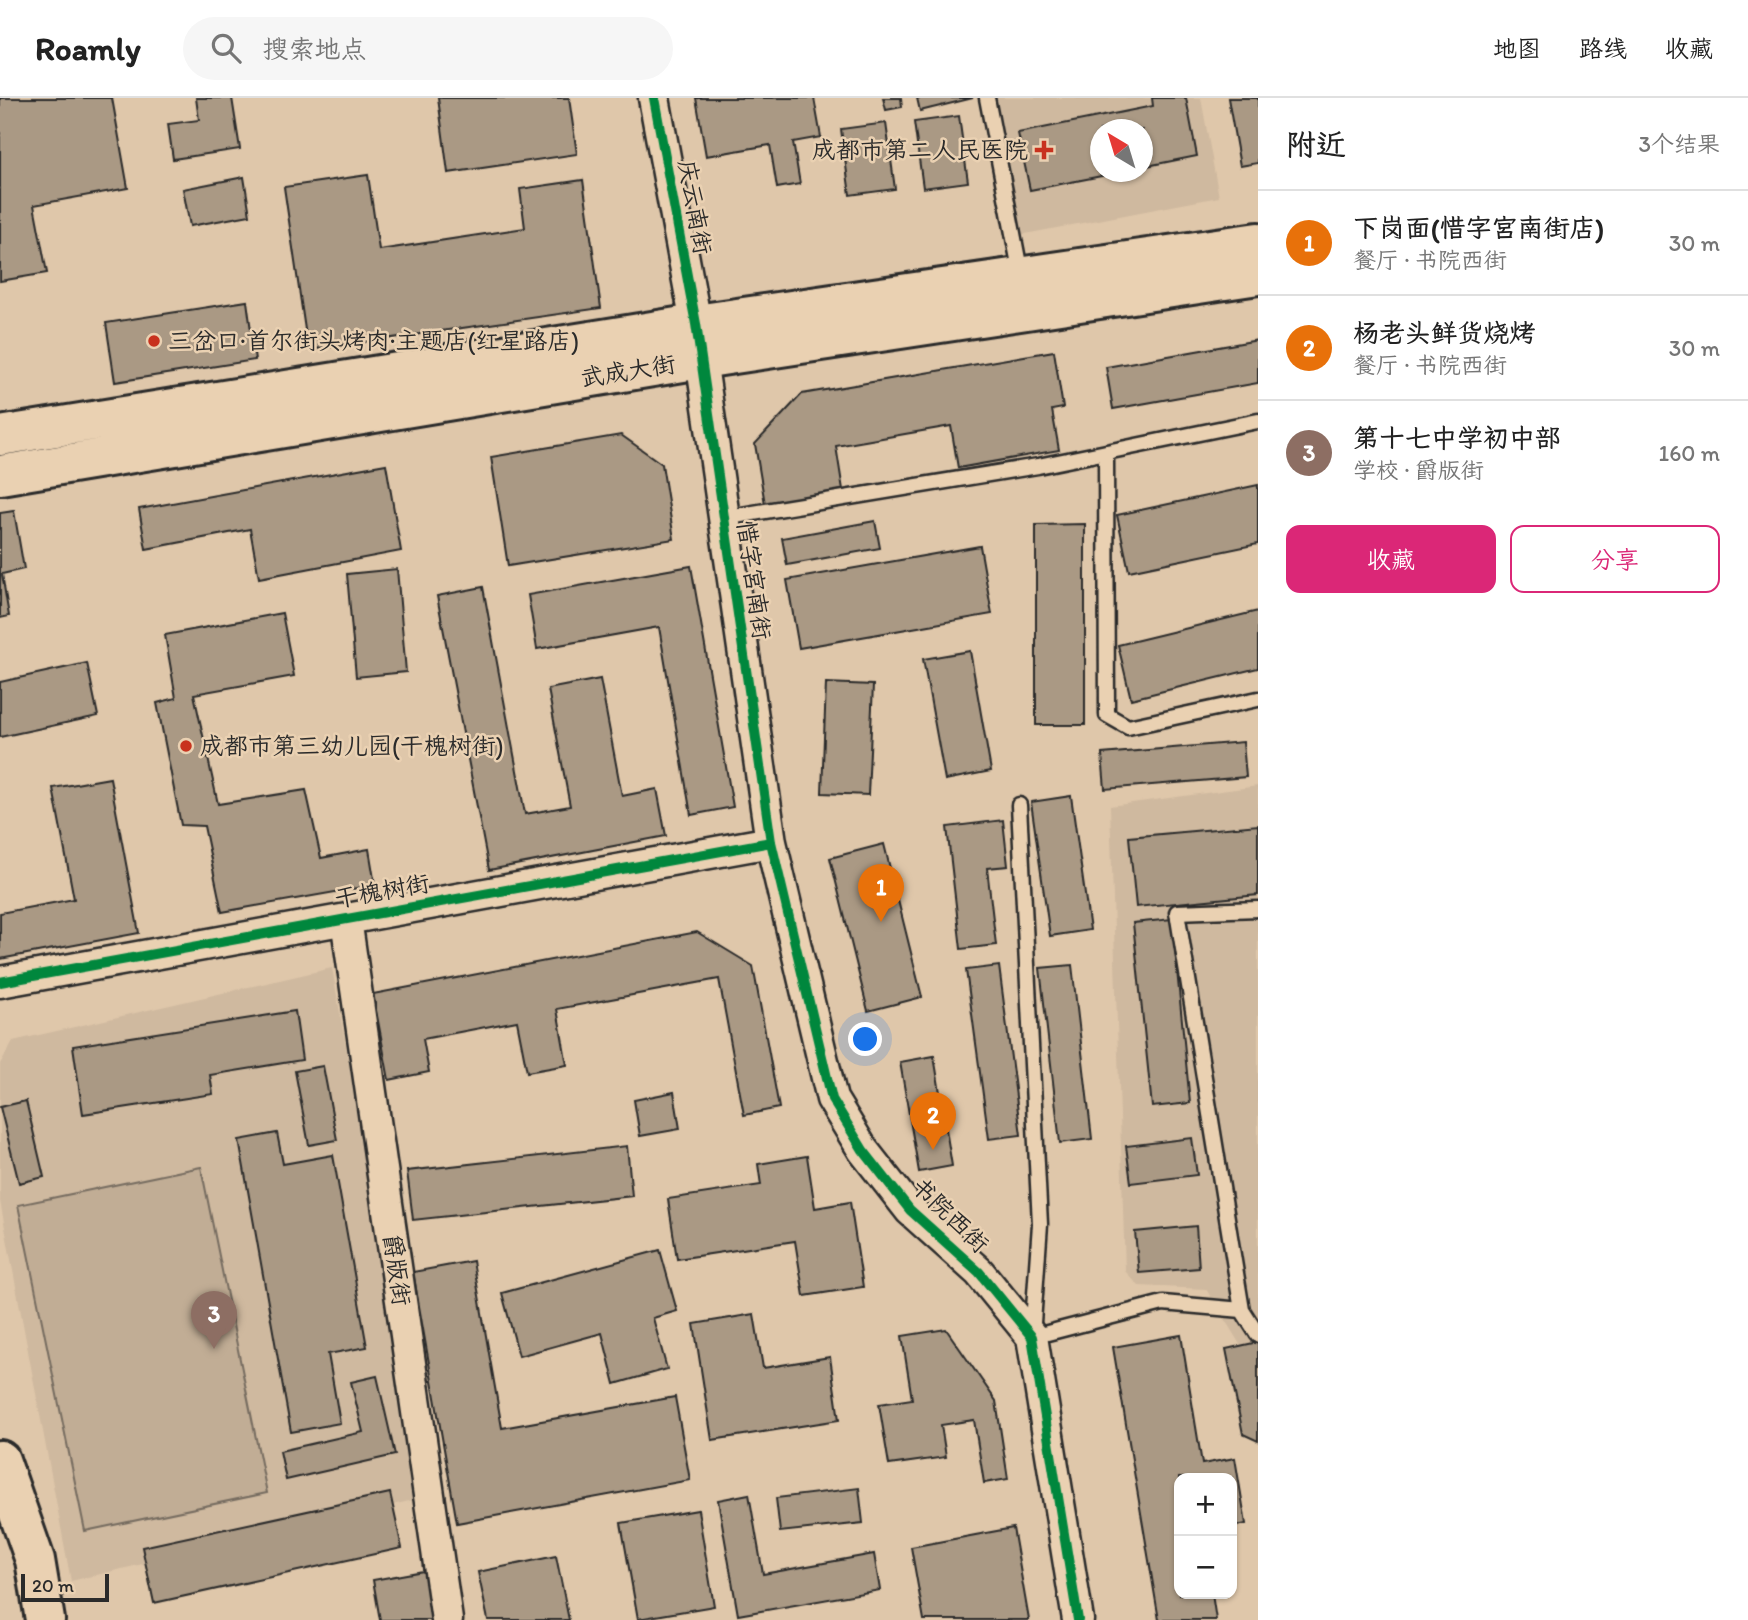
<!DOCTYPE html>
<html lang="zh">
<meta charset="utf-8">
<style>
body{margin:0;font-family:Itim,"LXGW WenKai TC",sans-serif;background:#f6f6f6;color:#222}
.controls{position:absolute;right:21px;bottom:21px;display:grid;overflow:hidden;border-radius:14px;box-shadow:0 2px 5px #0004}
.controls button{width:63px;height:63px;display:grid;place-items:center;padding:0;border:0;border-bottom:2px solid #e0e0e0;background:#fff;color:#222;font:35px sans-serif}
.compass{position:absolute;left:1090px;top:21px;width:63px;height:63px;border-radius:50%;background:#fff;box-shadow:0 2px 5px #0004;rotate:322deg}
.scale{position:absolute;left:21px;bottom:18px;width:88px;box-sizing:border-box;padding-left:7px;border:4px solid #2b2b2b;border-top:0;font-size:19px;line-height:24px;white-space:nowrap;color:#2b2b2b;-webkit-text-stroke:5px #ead1b2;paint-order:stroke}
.you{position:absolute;left:866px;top:942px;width:24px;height:24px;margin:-18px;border:5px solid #fff;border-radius:50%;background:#1a73e8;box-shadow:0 0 0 10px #1a73e833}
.badge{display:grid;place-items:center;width:46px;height:46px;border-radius:50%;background:#db2777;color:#fff;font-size:23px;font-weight:700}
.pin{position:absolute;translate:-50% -58px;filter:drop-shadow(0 2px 4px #0008)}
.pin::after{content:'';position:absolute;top:37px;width:24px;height:21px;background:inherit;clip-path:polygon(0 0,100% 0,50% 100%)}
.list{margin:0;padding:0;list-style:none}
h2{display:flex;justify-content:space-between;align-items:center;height:91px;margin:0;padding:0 28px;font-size:30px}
h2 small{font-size:23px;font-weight:400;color:#767676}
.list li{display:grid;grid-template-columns:46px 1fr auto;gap:21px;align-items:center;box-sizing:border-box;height:105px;padding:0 28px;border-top:2px solid #e0e0e0}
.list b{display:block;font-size:26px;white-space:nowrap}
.list p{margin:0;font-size:23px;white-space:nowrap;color:#767676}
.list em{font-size:23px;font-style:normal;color:#767676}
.actions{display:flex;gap:14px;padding:21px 28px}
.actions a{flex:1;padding:16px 0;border:2px solid #db2777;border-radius:14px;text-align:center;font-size:24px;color:#db2777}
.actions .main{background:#db2777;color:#fff}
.icon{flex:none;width:38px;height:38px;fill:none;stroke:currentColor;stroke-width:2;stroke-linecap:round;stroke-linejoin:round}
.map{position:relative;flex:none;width:1258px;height:1522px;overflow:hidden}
header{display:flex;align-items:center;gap:42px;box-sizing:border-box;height:98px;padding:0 35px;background:#fff;border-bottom:2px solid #e0e0e0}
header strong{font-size:33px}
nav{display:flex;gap:38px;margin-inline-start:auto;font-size:24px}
.search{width:490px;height:63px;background:#f6f6f6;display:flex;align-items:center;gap:18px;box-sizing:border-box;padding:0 24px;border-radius:38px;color:#767676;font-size:26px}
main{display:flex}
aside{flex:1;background:#fff}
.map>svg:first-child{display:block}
.built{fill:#cfb99f;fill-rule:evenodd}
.green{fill:#c1ad95;stroke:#766c60;stroke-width:2}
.building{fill:#aa9984;stroke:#2b2b2b;stroke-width:2}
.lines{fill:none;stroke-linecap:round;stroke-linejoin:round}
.lane-casing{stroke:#2b2b2b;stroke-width:19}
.street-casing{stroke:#2b2b2b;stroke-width:35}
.secondary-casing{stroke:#2b2b2b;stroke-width:44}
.primary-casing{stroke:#2b2b2b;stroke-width:44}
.lane{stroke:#ead1b2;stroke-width:14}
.street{stroke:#ead1b2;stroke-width:30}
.secondary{stroke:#ead1b2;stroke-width:38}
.primary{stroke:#ead1b2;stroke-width:38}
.cycleway-casing{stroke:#ead1b2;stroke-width:15}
.cycleway{stroke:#00873e;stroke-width:10}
.poi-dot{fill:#c8321e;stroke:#ead1b2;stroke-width:2.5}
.labels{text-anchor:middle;stroke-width:5;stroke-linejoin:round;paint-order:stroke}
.poi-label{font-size:24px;fill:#2b2b2b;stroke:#ead1b2;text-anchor:start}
.street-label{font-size:24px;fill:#2b2b2b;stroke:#ead1b2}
</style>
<header>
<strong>Roamly</strong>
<div class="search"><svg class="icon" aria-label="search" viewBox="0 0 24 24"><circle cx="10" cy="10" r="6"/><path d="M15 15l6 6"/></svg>搜索地点</div>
<nav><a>地图</a><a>路线</a><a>收藏</a></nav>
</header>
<main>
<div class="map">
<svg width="1258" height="1522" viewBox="0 0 1258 1522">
<rect width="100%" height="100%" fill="#dfc7aa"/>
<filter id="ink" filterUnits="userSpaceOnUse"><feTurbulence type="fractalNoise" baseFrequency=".0143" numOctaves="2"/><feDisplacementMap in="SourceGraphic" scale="14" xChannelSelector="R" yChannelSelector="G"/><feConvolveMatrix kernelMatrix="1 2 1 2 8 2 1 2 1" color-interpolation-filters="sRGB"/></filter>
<g filter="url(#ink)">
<!-- built -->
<path class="built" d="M978,0H1201L1219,99L1004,140ZM1100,32H1142V74H1100Z
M1258,688V1266H1252L1206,1191L1139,1188L1125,1173L1110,708Z
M332,870L426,1399L71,1483L0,1103V966L13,943Z"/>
<!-- green -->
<path class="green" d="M201,1069L267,1395L85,1433L18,1107Z"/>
<!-- building -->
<path class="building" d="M0,0H112L128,90L34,107L47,175L0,183Z
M196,0H232L240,51L173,61L168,26L199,22Z
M438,0H569L577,56L448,75Z
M696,0H814L821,39L793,44L800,86L777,90L770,47L706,58Z
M883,0H901L902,9L886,12Z
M917,0H973L920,13Z
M1152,0H1186L1197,58L1142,69V32H1100V74H1122L1030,92L1018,35L1153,8Z
M1228,0H1258V65L1240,68Z
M959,18L968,84L923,90L914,24Z
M886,25L895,91L850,97L841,31Z
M368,77L379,152L525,130L520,91L583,82L601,210L308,252L284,89Z
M244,79L250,117L190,128L183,91Z
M247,203L255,262L115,284L106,225Z
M1258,242V285L1113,311L1106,269Z
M1054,253L1063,310L1052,312L1059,352L958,370L951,328L836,348L843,392L765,406L755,346L802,296Z
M621,337L662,366L674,441L508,468L491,359Z
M386,366L401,453L259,480L250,431L146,451L139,411Z
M1258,387V446L1129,473L1117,417Z
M14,413L24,471L2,476L9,518L0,520V415Z
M875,423L880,450L787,467L782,440Z
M1085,426V627H1036V427Z
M980,448L992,516L799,550L787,482Z
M691,468L733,709L691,717L659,529L537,551L528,497Z
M397,471L406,574L356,579L347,476Z
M483,489L525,716L570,708L548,591L600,581L622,698L657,691L666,738L489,772L437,498Z
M1258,513V570L1131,601L1118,547Z
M282,515L294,578L194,596L218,706L306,692L321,760L369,751L375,787L222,814L204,728L181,727L157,605L176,600L165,537Z
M970,553L991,673L945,682L923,561Z
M87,565L98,618L0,639V584Z
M826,585L873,587L868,697L822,695Z
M1243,644L1246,679L1105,691L1102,656Z
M110,680L139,835L0,861V815L74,801L53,690Z
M1071,698L1090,832L1050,838L1031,704Z
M1003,722L1008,768L987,770L996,847L961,851L947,729Z
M1258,727V797L1136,809L1129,739Z
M884,746L922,899L868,913L830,760Z
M1172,821L1190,1005L1152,1009L1133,825Z
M697,834L753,868L779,1010L744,1017L719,881L557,911L567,967L527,974L517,923L423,941L429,974L389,982L373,896Z
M1072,867L1092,1041L1060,1045L1040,870Z
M999,868L1021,1037L989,1041L966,872Z
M295,913L302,962L210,977L213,996L83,1016L73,948Z
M934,958L952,1068L919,1074L900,964Z
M323,968L337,1042L309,1047L295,973Z
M674,994L680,1031L640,1038L634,1002Z
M26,1003L44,1079L19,1085L0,1009Z
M277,1035L283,1066L333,1057L367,1249L328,1256L340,1325L291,1334L239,1042Z
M1192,1040L1197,1077L1131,1085L1126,1048Z
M627,1048L632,1098L413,1122L407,1073Z
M807,1058L815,1110L850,1104L863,1189L804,1198L795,1143L677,1161L668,1101L761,1087L758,1066Z
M1196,1128L1199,1170L1139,1175L1135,1134Z
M660,1152L677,1213L653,1220L667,1271L615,1286L602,1235L519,1258L502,1195Z
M473,1163L502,1330L675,1299L690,1382L457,1425L413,1174Z
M754,1216L763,1270L830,1259L839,1322L712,1342L694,1226Z
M946,1231L996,1303L1008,1381L984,1385L974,1322L941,1327L946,1359L889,1367L879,1306L912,1301L902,1238Z
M1181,1237L1202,1366L1235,1360L1246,1426L1232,1429V1380H1179V1496H1212L1216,1522H1159L1113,1249Z
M1258,1244V1343L1243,1336L1226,1251Z
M377,1278L395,1357L286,1382L280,1353L363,1334L351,1284Z
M859,1390L863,1425L780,1434L776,1400Z
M390,1395L402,1450L154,1505L142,1449Z
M749,1396L763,1476L874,1456L880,1492L738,1517L718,1402Z
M698,1412L714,1508L638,1521L621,1425Z
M1013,1430L1029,1522H924L911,1449Z
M556,1458L569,1522H488L478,1474Z
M429,1472L437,1522H380L373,1482Z"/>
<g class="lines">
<!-- lane casing -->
<g class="lane-casing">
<path id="lane" d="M987,0L1021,177
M1106,354L1107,617L1128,629L1258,601
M723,420L1038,368L1258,323
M1019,707L1040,1126L1032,1239L1163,1205L1242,1212
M1258,811L1177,814L1242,1212L1258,1237"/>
</g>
<!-- street casing -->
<g class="street-casing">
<path id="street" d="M654,0L696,226L771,744L832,1001L863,1052L910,1112L979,1174L1032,1239L1078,1522
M346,821L447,1522
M0,884L771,744"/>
</g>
<!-- secondary casing -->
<g class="secondary-casing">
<path id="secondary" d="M0,338L696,226L1258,144
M0,377L701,261L1258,177"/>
</g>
<!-- primary casing -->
<g class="primary-casing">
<path id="primary" d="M0,1362L35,1462L45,1522"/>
</g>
<!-- lane -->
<use href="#lane" class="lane"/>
<!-- street -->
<use href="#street" class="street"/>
<!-- secondary -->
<use href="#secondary" class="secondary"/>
<!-- primary -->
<use href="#primary" class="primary"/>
<!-- cycleway casing -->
<g class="cycleway-casing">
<path id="cycleway" d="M654,0L696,226L771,744L832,1001L863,1052L910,1112L979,1174L1032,1239L1078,1522
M0,884L771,744"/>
</g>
<!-- cycleway -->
<use href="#cycleway" class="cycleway"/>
</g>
</g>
<!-- markers -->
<g class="poi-dot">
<path d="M1040.5 41.5h7v7h7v7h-7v7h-7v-7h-7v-7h7z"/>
<circle cx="154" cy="243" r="7"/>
<circle cx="186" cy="648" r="7"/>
</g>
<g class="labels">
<!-- poi labels -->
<g class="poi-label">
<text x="1028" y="60" text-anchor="end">成都市第二人民医院</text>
<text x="168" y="251">三岔口·首尔街头烤肉·主题店(红星路店)</text>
<text x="200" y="656">成都市第三幼儿园(干槐树街)</text>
</g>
<!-- street labels -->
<g class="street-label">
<text transform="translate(695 109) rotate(80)" y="8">庆云南街</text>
<text transform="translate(628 273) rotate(-9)" y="8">武成大街</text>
<text transform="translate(754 482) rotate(82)" y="8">惜字宫南街</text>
<text transform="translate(382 793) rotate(-10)" y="8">干槐树街</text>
<text transform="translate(950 1117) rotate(44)" y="8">书院西街</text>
<text transform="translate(397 1172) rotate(82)" y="8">爵版街</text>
</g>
</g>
</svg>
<div class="controls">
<button>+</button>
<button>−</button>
</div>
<svg class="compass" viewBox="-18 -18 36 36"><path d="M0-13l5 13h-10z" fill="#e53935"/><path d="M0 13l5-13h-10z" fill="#767676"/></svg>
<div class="scale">20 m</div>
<div class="you"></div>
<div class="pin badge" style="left:881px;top:824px;background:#e8710a">1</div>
<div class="pin badge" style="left:933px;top:1052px;background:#e8710a">2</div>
<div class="pin badge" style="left:214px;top:1251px;background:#8d6e63">3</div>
</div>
<aside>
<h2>附近<small>3个结果</small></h2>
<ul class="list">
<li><span class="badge" style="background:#e8710a">1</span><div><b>下岗面(惜字宫南街店)</b><p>餐厅 · 书院西街</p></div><em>30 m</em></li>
<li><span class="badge" style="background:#e8710a">2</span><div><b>杨老头鲜货烧烤</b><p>餐厅 · 书院西街</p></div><em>30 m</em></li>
<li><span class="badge" style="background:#8d6e63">3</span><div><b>第十七中学初中部</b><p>学校 · 爵版街</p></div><em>160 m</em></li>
</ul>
<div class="actions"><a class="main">收藏</a><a>分享</a></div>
</aside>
</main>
